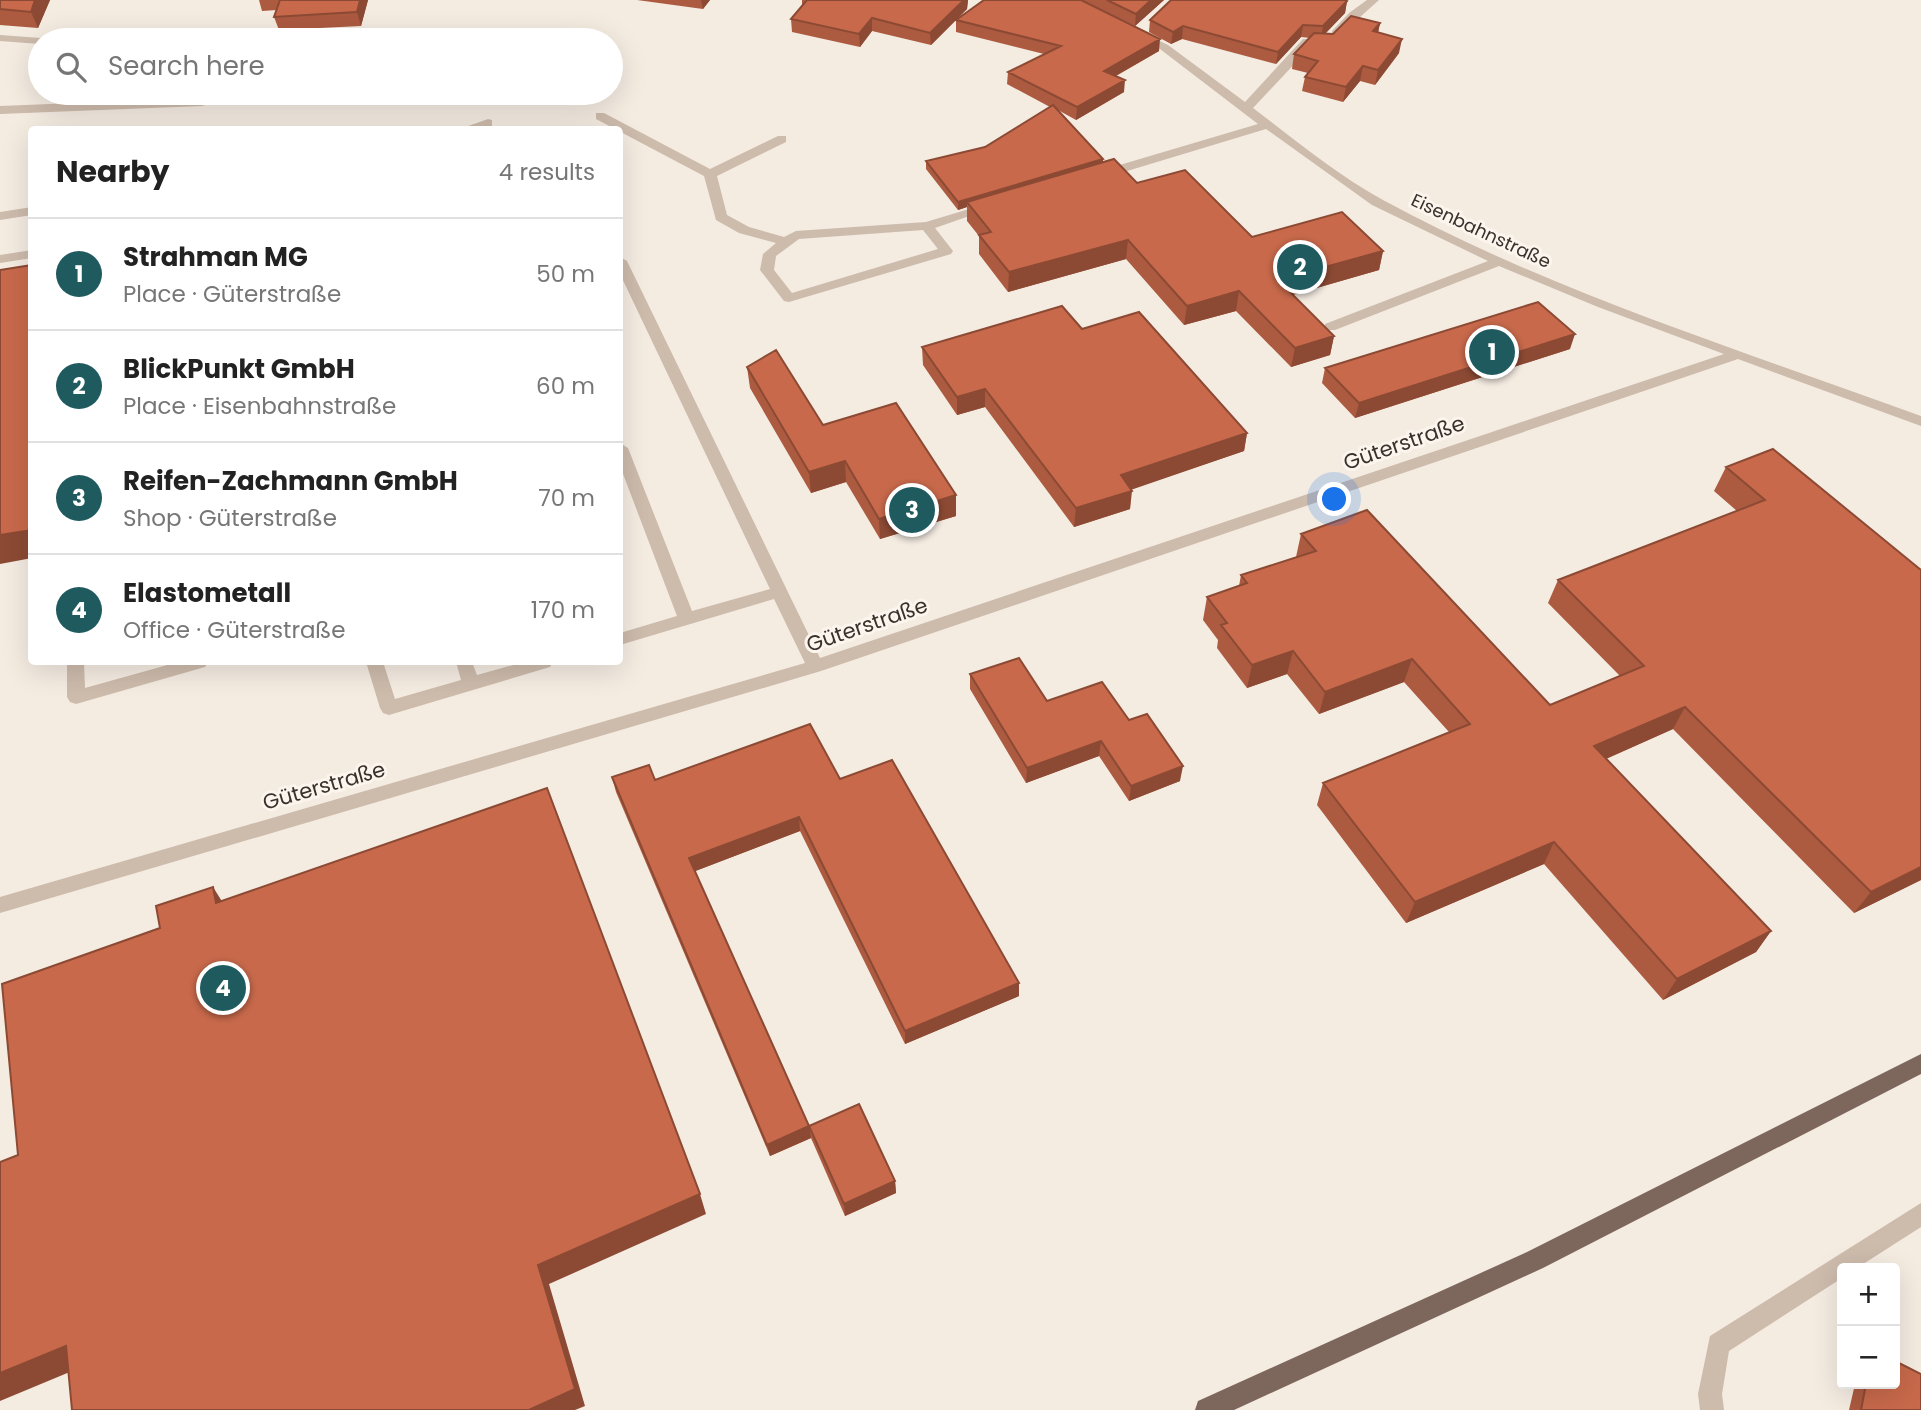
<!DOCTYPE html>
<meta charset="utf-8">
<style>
body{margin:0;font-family:Poppins,sans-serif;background:#f2f2f2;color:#222}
.controls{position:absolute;right:21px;bottom:21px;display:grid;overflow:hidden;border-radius:7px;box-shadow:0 7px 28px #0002}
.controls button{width:63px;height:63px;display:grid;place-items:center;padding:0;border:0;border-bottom:2px solid #e0e0e0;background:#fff;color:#222;font:35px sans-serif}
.you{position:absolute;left:1335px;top:500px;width:24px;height:24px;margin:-18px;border:5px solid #fff;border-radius:50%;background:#1a73e8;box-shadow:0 0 0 10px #1a73e833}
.badge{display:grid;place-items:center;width:46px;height:46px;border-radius:50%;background:#1f5a5e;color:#fff;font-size:23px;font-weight:700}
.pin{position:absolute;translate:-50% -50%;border:4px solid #fff;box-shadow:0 2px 7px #0006}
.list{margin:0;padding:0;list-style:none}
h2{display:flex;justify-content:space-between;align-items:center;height:91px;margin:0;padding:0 28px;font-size:30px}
h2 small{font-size:23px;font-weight:400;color:#767676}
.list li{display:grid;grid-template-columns:46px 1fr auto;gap:21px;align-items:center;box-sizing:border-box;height:112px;padding:0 28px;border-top:2px solid #e0e0e0}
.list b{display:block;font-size:26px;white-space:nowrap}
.list p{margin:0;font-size:23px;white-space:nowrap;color:#767676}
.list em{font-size:23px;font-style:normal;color:#767676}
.icon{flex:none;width:38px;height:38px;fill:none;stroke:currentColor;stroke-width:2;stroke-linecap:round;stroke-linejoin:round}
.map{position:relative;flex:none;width:1921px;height:1410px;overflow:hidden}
.search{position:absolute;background:#fff;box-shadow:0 7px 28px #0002;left:28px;top:28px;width:595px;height:77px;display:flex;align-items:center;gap:18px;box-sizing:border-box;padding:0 24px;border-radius:38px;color:#767676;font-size:26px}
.panel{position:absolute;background:#fff;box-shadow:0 7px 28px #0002;left:28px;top:126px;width:595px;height:539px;border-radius:7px}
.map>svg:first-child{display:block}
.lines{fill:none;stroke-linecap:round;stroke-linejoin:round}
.minor{fill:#cdbbac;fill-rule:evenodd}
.major{fill:#7d675c;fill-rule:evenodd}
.wall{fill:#ac5a40}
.shaded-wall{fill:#8c4a34}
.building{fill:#c8694b;stroke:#8c4a34;stroke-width:2}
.labels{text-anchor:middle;stroke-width:6;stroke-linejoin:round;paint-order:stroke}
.far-street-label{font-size:18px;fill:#3b302b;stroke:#fbf5ee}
.street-label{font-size:21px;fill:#3b302b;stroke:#fbf5ee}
</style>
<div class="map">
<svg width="1921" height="1410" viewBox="0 0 1921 1410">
<rect width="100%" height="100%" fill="#f4ebe1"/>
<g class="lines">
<!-- minor -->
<path class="minor" d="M1367,0H1379L1340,35H1332V31L1349,13Z
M1139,31L1168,45L1245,102L1303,39H1314V43L1253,108C1294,139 1337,175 1383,200C1552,292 1741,350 1921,416V426L1738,359L821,671L0,913V897L805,663L774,599L620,645V633L677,616L620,466V443L628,448L692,611L770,589L620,274V257L627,261L820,658L1724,354L1598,307L1499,266L1335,330H1325V324L1488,261L1372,205L1266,129L1104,178H1096V172L1258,124L1160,49L1135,36L1133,34Z
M0,35L40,38L45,40H40V44L0,41Z
M220,93H237L202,106L0,114V106L201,98Z
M596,113H604L710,169L778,136H786V142L717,176L727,215L749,227L784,237L796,231L926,222L989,203L995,207L935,228L953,251L951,254L789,302L784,301L760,270L763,254L776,243L739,233L716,220L704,176L596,119ZM923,230L938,249L792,293L774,270L776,256L799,239Z
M488,119L492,120V126L478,130H457Z
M32,207V215L0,220V212Z
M32,250V258L0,263V255Z
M67,662H84L85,688L178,662H208L205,667L76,704L70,702L67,697Z
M366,662H383L395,699L461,680L456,662H472L477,675L524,662H553L550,667L389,715L383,713L380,708Z
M1921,1203V1227L1857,1268H1842V1278L1729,1351L1722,1394L1724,1410H1700L1698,1394L1710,1336Z"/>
<!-- major -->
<path class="major" d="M1921,1054V1074L1543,1268L1234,1410H1195L1198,1401L1527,1252Z"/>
</g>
<!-- wall -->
<path class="wall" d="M0,0H50L38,28L0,25Z
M259,0H368L361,26L279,30L274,17L277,10L262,11Z
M637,0H710L703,9Z
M802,0H968L967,9L957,19L1159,51L1116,76L1124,92L1076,120L1058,110L1103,159V162L1137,183L1252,237L1383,251L1379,270L1292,295L1334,336L1330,355L1291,367L1236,311L1184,325L1126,259L1008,292L979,254V236L967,221V207L958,210L926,169V161L985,147L1050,107L1007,84L1008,72L1044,54L956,32V20L931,45L872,31L860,47L792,32L791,19L802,6Z
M1081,0H1164L1135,26Z
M1347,1L1345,13L1325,34H1333L1380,23L1378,33L1399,53L1375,85L1360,81L1343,102L1302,91L1305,77L1308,73L1292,69L1294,54L1310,38L1301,37L1276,64L1182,39L1171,44L1149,32L1150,20Z
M1082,329L1247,433L1244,451L1131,489L1130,509L1074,527L985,407L957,415L923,365L922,347Z
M1570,349L1355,418L1322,383L1325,368Z
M747,367L823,425L956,516L880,539L846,482L811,493L750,388Z
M1726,467L1921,570V880L1854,913L1673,729L1606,759L1771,931L1756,952L1663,1000L1544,864L1406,923L1317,805L1323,783L1449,732L1404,682L1319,714L1287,674L1247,688L1217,648L1218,640L1203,620L1207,597L1239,586L1241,575L1296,557L1301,534L1550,705L1620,676L1548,603L1558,580L1737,511L1714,491Z
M970,674L1047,701L1129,720L1180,781L1129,801L1099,756L1026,783L970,689Z
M612,777L655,780L840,779L1019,996L905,1044L800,831L695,871L809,1126L895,1181L896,1193L845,1216L811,1138L770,1156L616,792Z
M1855,1384H1895L1921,1410H1849Z"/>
<!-- shaded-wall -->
<path class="shaded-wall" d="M35,0H50L38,28L31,12Z
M360,0H368L361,26L357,12Z
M701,0H710L703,9Z
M964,0H968L967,9L931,45L930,33Z
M1151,0H1164L1135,26L1136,14Z
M1347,1L1345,13L1321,38L1323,26Z
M872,18V31L860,47L859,34Z
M1380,23L1377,37L1373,31Z
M1303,25L1301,37L1276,64L1278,52Z
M1183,26L1182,39L1171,44L1173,32Z
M1160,39L1159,51L1103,83L1104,71Z
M1402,39L1399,53L1375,85L1378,70Z
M1363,66L1360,81L1343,102L1346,87Z
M1125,80L1124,92L1076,120L1077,107Z
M1103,159V167L967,202V207L958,210V202Z
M1128,240L1126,259L1008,292L1009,272Z
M1383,251L1379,270L1275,300L1278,280Z
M1239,291L1236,311L1184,325L1187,306Z
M1575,334L1570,349L1355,418L1359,403Z
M1334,336L1330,355L1291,367L1295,348Z
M985,389V407L957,415V397Z
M1247,433L1244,451L1119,494L1121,475Z
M845,461L846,482L811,493L809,472Z
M1132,491L1130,509L1074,527L1076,508Z
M956,495V516L880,539L879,519Z
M32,530V558L0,564V535Z
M1293,651L1287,674L1247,688L1252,665Z
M1412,659L1404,682L1319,714L1325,692Z
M1685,707L1673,729L1583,769L1594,746Z
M1101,741L1099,756L1026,783L1027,768Z
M1183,766L1180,781L1129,801L1131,786Z
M799,817L800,831L693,872L689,858Z
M1554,842L1544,864L1406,923L1415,902Z
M1921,867V880L1854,913L1871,892Z
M213,887L228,911L216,903Z
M1771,931L1756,952L1663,1000L1677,979Z
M1019,983V996L905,1044V1031Z
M809,1126L811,1138L770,1156L767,1145Z
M895,1181L896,1193L845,1216L844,1204Z
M700,1194L706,1214L549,1284L585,1406L575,1410H529L538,1265Z
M66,1346L89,1364L0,1401V1373Z"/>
<!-- building -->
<path class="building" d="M0,0H35L31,12L0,9Z
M280,0H360L357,12L274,17Z
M807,0H964L930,33L872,18L859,34L791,19Z
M984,0H1081L1160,39L1104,71L1125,80L1077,107L1008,72L1061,46L956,20Z
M1107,0H1151L1136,14Z
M1171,0H1345L1347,1L1323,26L1303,25L1278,52L1183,26L1173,32L1150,20Z
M1351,16L1380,23L1373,31L1402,39L1378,70L1363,66L1346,87L1305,77L1318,61L1294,54L1314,33L1333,34Z
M1053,105L1103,159L958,202L926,161L985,147Z
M1114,159L1137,183L1185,170L1252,237L1342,212L1383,251L1278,280L1334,336L1295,348L1239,291L1187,306L1128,240L1009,272L979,235L991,232L967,202Z
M32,265V530L0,535V270Z
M1538,302L1575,334L1359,403L1325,368Z
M1062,306L1082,329L1139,312L1247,433L1121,475L1132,491L1076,508L985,389L957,397L922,347Z
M776,350L823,425L896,403L956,495L879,519L845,461L809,472L747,367Z
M1773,449L1921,570V867L1871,892L1685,707L1594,746L1771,931L1677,979L1554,842L1415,902L1323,783L1470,724L1412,659L1325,692L1293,651L1252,665L1221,625L1227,623L1207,597L1247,583L1241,575L1316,551L1301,534L1367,510L1550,705L1644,666L1558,580L1765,500L1726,467Z
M1019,658L1047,701L1102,682L1129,720L1147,714L1183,766L1131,786L1101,741L1027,768L970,674Z
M810,724L840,779L892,760L1019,983L905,1031L799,817L689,858L809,1126L767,1145L612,777L649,765L655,780Z
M547,788L700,1194L538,1265L575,1389L529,1410H72L66,1346L0,1373V1162L18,1155L2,984L160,928L156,906L213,887L216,903Z
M859,1104L895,1181L844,1204L809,1126Z
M1895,1361L1921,1374V1410H1861L1866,1384H1895Z"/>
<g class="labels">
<!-- far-street labels -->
<g class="far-street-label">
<text transform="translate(1481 231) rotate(25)" y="6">Eisenbahnstraße</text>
</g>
<!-- street labels -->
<g class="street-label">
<text transform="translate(1404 443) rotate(-19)" y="7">Güterstraße</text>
<text transform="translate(867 625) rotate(-19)" y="7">Güterstraße</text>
<text transform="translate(324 786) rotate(-16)" y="7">Güterstraße</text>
</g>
</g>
</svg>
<div class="controls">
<button>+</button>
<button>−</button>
</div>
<div class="you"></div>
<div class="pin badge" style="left:1492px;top:352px">1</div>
<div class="pin badge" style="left:1300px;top:267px">2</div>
<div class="pin badge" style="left:912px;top:510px">3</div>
<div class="pin badge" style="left:223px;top:988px">4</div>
<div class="search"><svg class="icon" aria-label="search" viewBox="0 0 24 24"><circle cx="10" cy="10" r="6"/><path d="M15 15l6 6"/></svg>Search here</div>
<section class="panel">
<h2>Nearby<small>4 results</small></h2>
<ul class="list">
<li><span class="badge">1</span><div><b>Strahman MG</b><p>Place · Güterstraße</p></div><em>50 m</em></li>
<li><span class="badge">2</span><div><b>BlickPunkt GmbH</b><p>Place · Eisenbahnstraße</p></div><em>60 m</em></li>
<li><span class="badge">3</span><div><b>Reifen-Zachmann GmbH</b><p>Shop · Güterstraße</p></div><em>70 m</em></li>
<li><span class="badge">4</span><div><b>Elastometall</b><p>Office · Güterstraße</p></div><em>170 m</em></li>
</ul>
</section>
</div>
